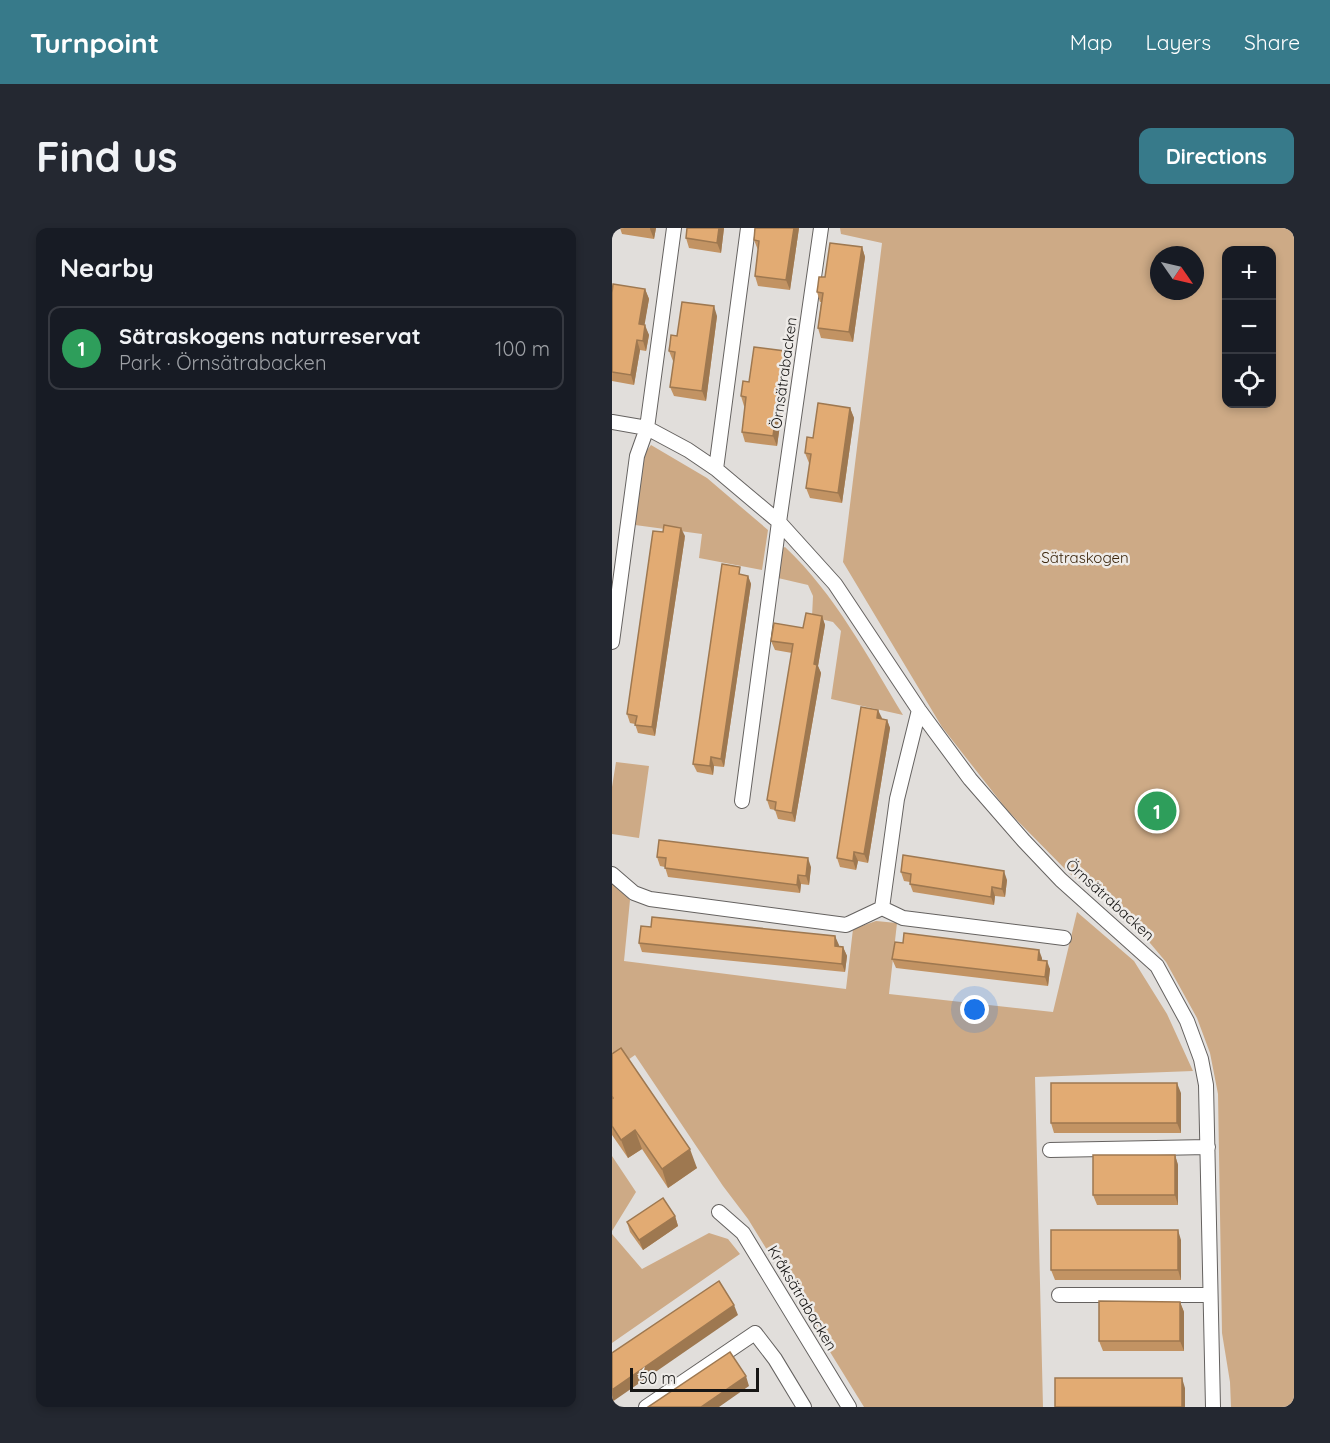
<!DOCTYPE html>
<meta charset="utf-8">
<style>
body{margin:0;font-family:Quicksand,sans-serif;background:#242831;color:#f1f3f6}
.controls{position:absolute;right:18px;top:18px;display:grid;overflow:hidden;border-radius:12px;box-shadow:0 3px 9px #0003}
.controls button{width:54px;height:54px;display:grid;place-items:center;padding:0;border:0;border-bottom:2px solid #363941;background:#171b24;color:#f1f3f6;font:30px sans-serif}
.compass{position:absolute;left:538px;top:18px;width:54px;height:54px;border-radius:50%;background:#171b24;box-shadow:0 3px 9px #0003;rotate:124deg}
.scale{position:absolute;left:18px;bottom:15px;width:129px;box-sizing:border-box;padding-left:6px;border:3px solid #171615;border-top:0;font-size:16px;line-height:21px;white-space:nowrap;color:#171615;-webkit-text-stroke:4px #eeebe8;paint-order:stroke}
.you{position:absolute;left:363px;top:782px;width:21px;height:21px;margin:-15px;border:4px solid #fff;border-radius:50%;background:#1a73e8;box-shadow:0 0 0 9px #1a73e833}
.badge{display:grid;place-items:center;width:39px;height:39px;border-radius:50%;background:#377a8a;color:#fff;font-size:20px;font-weight:700}
.pin{position:absolute;translate:-50% -50%;border:3px solid #fff;box-shadow:0 2px 6px #0006}
.list{margin:0;padding:0;list-style:none}
h2{display:flex;justify-content:space-between;align-items:center;height:78px;margin:0;padding:0 24px;font-size:26px}
h2 small{font-size:20px;font-weight:400;color:#9ea1a6}
.list li{display:grid;grid-template-columns:39px 1fr auto;gap:18px;align-items:center;box-sizing:border-box;height:84px;margin:0 12px 12px;padding:0 12px;border:2px solid #363941;border-radius:12px}
.list b{display:block;font-size:22px;white-space:nowrap}
.list p{margin:0;font-size:20px;white-space:nowrap;color:#9ea1a6}
.list em{font-size:20px;font-style:normal;color:#9ea1a6}
.icon{flex:none;width:33px;height:33px;fill:none;stroke:currentColor;stroke-width:2;stroke-linecap:round;stroke-linejoin:round}
.map{position:relative;flex:none;width:682px;height:1179px;overflow:hidden;border-radius:12px}
header{display:flex;align-items:center;gap:36px;box-sizing:border-box;height:84px;padding:0 30px;background:#377a8a;color:#fff}
header strong{font-size:28px}
nav{display:flex;gap:33px;margin-inline-start:auto;font-size:21px}
.intro{display:flex;align-items:center;justify-content:space-between;box-sizing:border-box;height:144px;padding:0 36px}
h1{margin:0;font-size:42px}
.button{padding:15px 27px;border-radius:12px;background:#377a8a;color:#fff;font-size:21px;font-weight:700}
main{display:flex;gap:36px;padding:0 36px}
aside{flex:1;background:#171b24;border-radius:12px;box-shadow:0 3px 9px #0003}
.map>svg:first-child{display:block}
.green{fill:#cdaa86;fill-rule:evenodd}
.lines{fill:none;stroke-linecap:round;stroke-linejoin:round}
.minor-casing{stroke:#656260;stroke-width:16}
.minor{stroke:#fff;stroke-width:14}
.wall{fill:#c29363}
.shaded-wall{fill:#9e7850}
.building{fill:#e2ab73;stroke:#9e7850;stroke-width:1.5}
.labels{text-anchor:middle;stroke-width:5;stroke-linejoin:round;paint-order:stroke}
.street-label{font-size:15px;fill:#171615;stroke:#eeebe8}
.park-label{font-size:15px;fill:#3b250b;stroke:#eeebe8}
</style>
<header>
<strong>Turnpoint</strong>
<nav><a>Map</a><a>Layers</a><a>Share</a></nav>
</header>
<div class="intro"><h1>Find us</h1><a class="button">Directions</a></div>
<main>
<aside>
<h2>Nearby<small></small></h2>
<ul class="list">
<li><span class="badge" style="background:#2e9e5b">1</span><div><b>Sätraskogens naturreservat</b><p>Park · Örnsätrabacken</p></div><em>100 m</em></li>
</ul>
</aside>
<div class="map">
<svg width="682" height="1179" viewBox="0 0 682 1179">
<rect width="100%" height="100%" fill="#e1dedb"/>
<!-- green -->
<path class="green" d="M228,0H682V1179H619L618,1154L610,1105L606,866L598,825L585,790L554,734L522,696L457,645L395,582L330,499L231,334L270,15L229,6ZM614,22H660V176H614ZM547,27H583V63H547Z
M39,217L95,250L156,302L150,342L87,330L90,306L23,297L30,229Z
M173,319C223,366 256,429 291,487L219,471L229,403L221,394L200,389L201,368L196,357L166,350L168,321Z
M4,534L37,538L27,610L0,606V559Z
M0,654L18,672L12,733L234,761L241,701L264,693L285,695L277,766L441,784L465,684L522,733L555,786L581,843L423,849L431,1179H252L136,991L111,958L23,827L0,843Z
M0,928L24,964L0,1003Z
M97,1005L116,1011L128,1026L0,1115V1006L30,1041Z"/>
<g class="lines">
<!-- minor casing -->
<g class="minor-casing">
<path id="minor" d="M0,194L35,200L76,222L104,241L167,294L223,356L307,482L358,551L412,613L449,652L545,738L575,793L589,831L594,857L601,1179
M104,241L136,0
M0,414L25,228L35,200L62,0
M130,573L167,294L209,0
M0,646L22,665L38,671L234,697L270,680L285,571L307,482
M270,680L291,690L452,710
M438,922L596,919
M107,984L131,1005L237,1179
M447,1067H598
M34,1179L143,1105L163,1131L192,1179"/>
</g>
<!-- minor -->
<use href="#minor" class="minor"/>
</g>
<!-- wall -->
<path class="wall" d="M8,0H44L42,11L10,6Z
M112,0L109,25L77,20L74,10Z
M143,0H187L178,62L146,58L143,48L146,22L142,12Z
M250,19L253,29L241,114L209,110L206,100L209,74H208L205,64L213,49Z
M33,61L37,71L32,97L37,107L34,123L28,122L22,157L0,153V65Z
M105,88L94,173L62,168L58,159L62,133H61L57,123L65,108Z
M173,123L177,133L165,218L133,214L130,204L133,179L132,178L129,168L137,154Z
M238,180L242,190L230,275L198,270L194,260L198,235H197L193,225L201,210Z
M73,308L43,508L26,505L23,496L18,495L15,486Z
M136,348L139,356L112,539L102,538L101,547L85,544L81,536Z
M210,388L213,397L206,438L209,445L183,594L166,591L163,582L158,581L155,572L180,425L163,422L159,413L191,400Z
M266,482L269,491L275,492L278,500L256,635L246,633L244,642L228,639L225,630Z
M45,629L199,639L197,657L189,656L188,665L56,649L53,639L48,638Z
M289,644L395,652L393,669L383,668L382,677L301,664L298,656V654L292,653Z
M39,699L223,708L226,718L231,719L235,728L233,744L30,724L27,715Z
M430,730V732L438,741L436,758L284,740L280,731Z
M0,826L85,940L56,960L30,921L16,930L0,907Z
M569,865V905H442L439,895Z
M563,927L566,937V977H485L481,967Z
M63,988L66,998L31,1022L18,1004L15,994Z
M569,1012V1052H443L439,1042Z
M568,1074L572,1084V1123H491L487,1113Z"/>
<!-- shaded-wall -->
<path class="shaded-wall" d="M38,0H44L42,11L38,1Z
M107,0H112L109,25L105,15Z
M182,0H187L178,62L174,52Z
M250,19L253,29L241,114L237,104Z
M33,61L37,71L31,106L27,96Z
M102,78L105,88L94,173L90,163Z
M33,97L37,107L34,123L31,113Z
M25,112L28,122L22,157L19,147Z
M173,123L177,133L165,218L161,208Z
M238,180L242,190L230,275L226,265Z
M69,300L73,308L43,508L40,499Z
M136,348L139,356L112,539L109,531Z
M210,388L213,397L206,438L209,445L183,594L180,585L202,436Z
M266,482L270,490L268,499L265,490Z
M275,492L278,500L256,635L252,626Z
M99,529L102,538L101,547L98,538Z
M242,624L246,633L244,642L241,633Z
M196,630L199,639L197,657L194,648Z
M392,643L395,652L393,669L390,661Z
M186,647L189,656L188,665L185,657Z
M380,659L383,668L382,677L379,669Z
M223,708L227,717L226,727L223,718Z
M231,719L235,728L233,744L230,736Z
M427,722L430,730L429,740L426,732Z
M435,733L438,741L436,758L433,749Z
M565,855L569,865V905L565,895Z
M23,902L30,921L16,930L9,912Z
M78,921L85,940L56,960L50,941Z
M563,927L566,937V977L563,967Z
M63,988L66,998L31,1022L27,1012Z
M566,1002L569,1012V1052L566,1042Z
M568,1074L572,1084V1123L568,1113Z
M122,1077L126,1087L0,1174V1162Z
M134,1148L137,1158L107,1179H89Z
M570,1150L573,1160V1179H570Z"/>
<!-- building -->
<path class="building" d="M75,0H107L105,15L74,10Z
M143,0H182L174,52L143,48L147,13L142,12Z
M218,15L250,19L237,104L206,100L211,65L205,64L206,57L207,49H213Z
M1,56L33,61L27,96L33,97L31,113L25,112L19,147L0,144V65Z
M70,74L102,78L90,163L58,159L63,124L57,123L58,116L59,107L65,108Z
M142,119L173,123L161,208L130,204L134,169L129,168L131,153L137,154Z
M206,175L238,180L226,265L194,260L199,226L193,225L195,209L201,210Z
M52,297L69,300L40,499L23,497L25,488L15,486L41,303L51,304Z
M110,336L128,339L127,346L136,348L109,531L99,529L98,538L81,536Z
M194,385L210,388L202,436L205,437L180,585L163,582L164,574L155,572L181,416L159,413L162,395L191,400Z
M249,479L266,482L265,490L275,492L252,626L242,624L241,633L225,630Z
M47,612L196,630L194,648L186,647L185,657L53,640L54,630L45,629Z
M291,627L392,643L390,661L380,659L379,669L298,656L299,646L289,644Z
M40,689L223,708V718L231,719L230,736L27,715L29,698L39,699Z
M292,705L427,722L426,732L435,733L433,749L280,731L283,714L291,715Z
M9,820L78,921L50,941L23,902L9,912L0,898V871L1,870L0,868V826Z
M439,855H565V895H439Z
M481,927H563V967H481Z
M51,970L63,988L27,1012L15,994Z
M439,1002H566V1042H439Z
M107,1053L122,1077L0,1162V1125Z
M487,1073L568,1074V1113H487Z
M118,1124L134,1148L89,1179H36Z
M443,1150H570V1179H443Z"/>
<g class="labels">
<!-- street labels -->
<g class="street-label">
<text transform="translate(172 145) rotate(-82)" y="5">Örnsätrabacken</text>
<text transform="translate(498 672) rotate(42)" y="5">Örnsätrabacken</text>
<text transform="translate(190 1070) rotate(59)" y="5">Kråksätrabacken</text>
</g>
<!-- park labels -->
<g class="park-label">
<text x="473" y="335">Sätraskogen</text>
</g>
</g>
</svg>
<div class="controls">
<button>+</button>
<button>−</button>
<button><svg class="icon" aria-label="locate" viewBox="0 0 24 24"><circle cx="12" cy="12" r="6"/><path d="M12 2v4M12 18v4M2 12h4M18 12h4"/></svg></button>
</div>
<svg class="compass" viewBox="-18 -18 36 36"><path d="M0-13l5 13h-10z" fill="#e53935"/><path d="M0 13l5-13h-10z" fill="#9ea1a6"/></svg>
<div class="scale">50 m</div>
<div class="you"></div>
<div class="pin badge" style="left:545px;top:583px;background:#2e9e5b">1</div>
</div>
</main>
